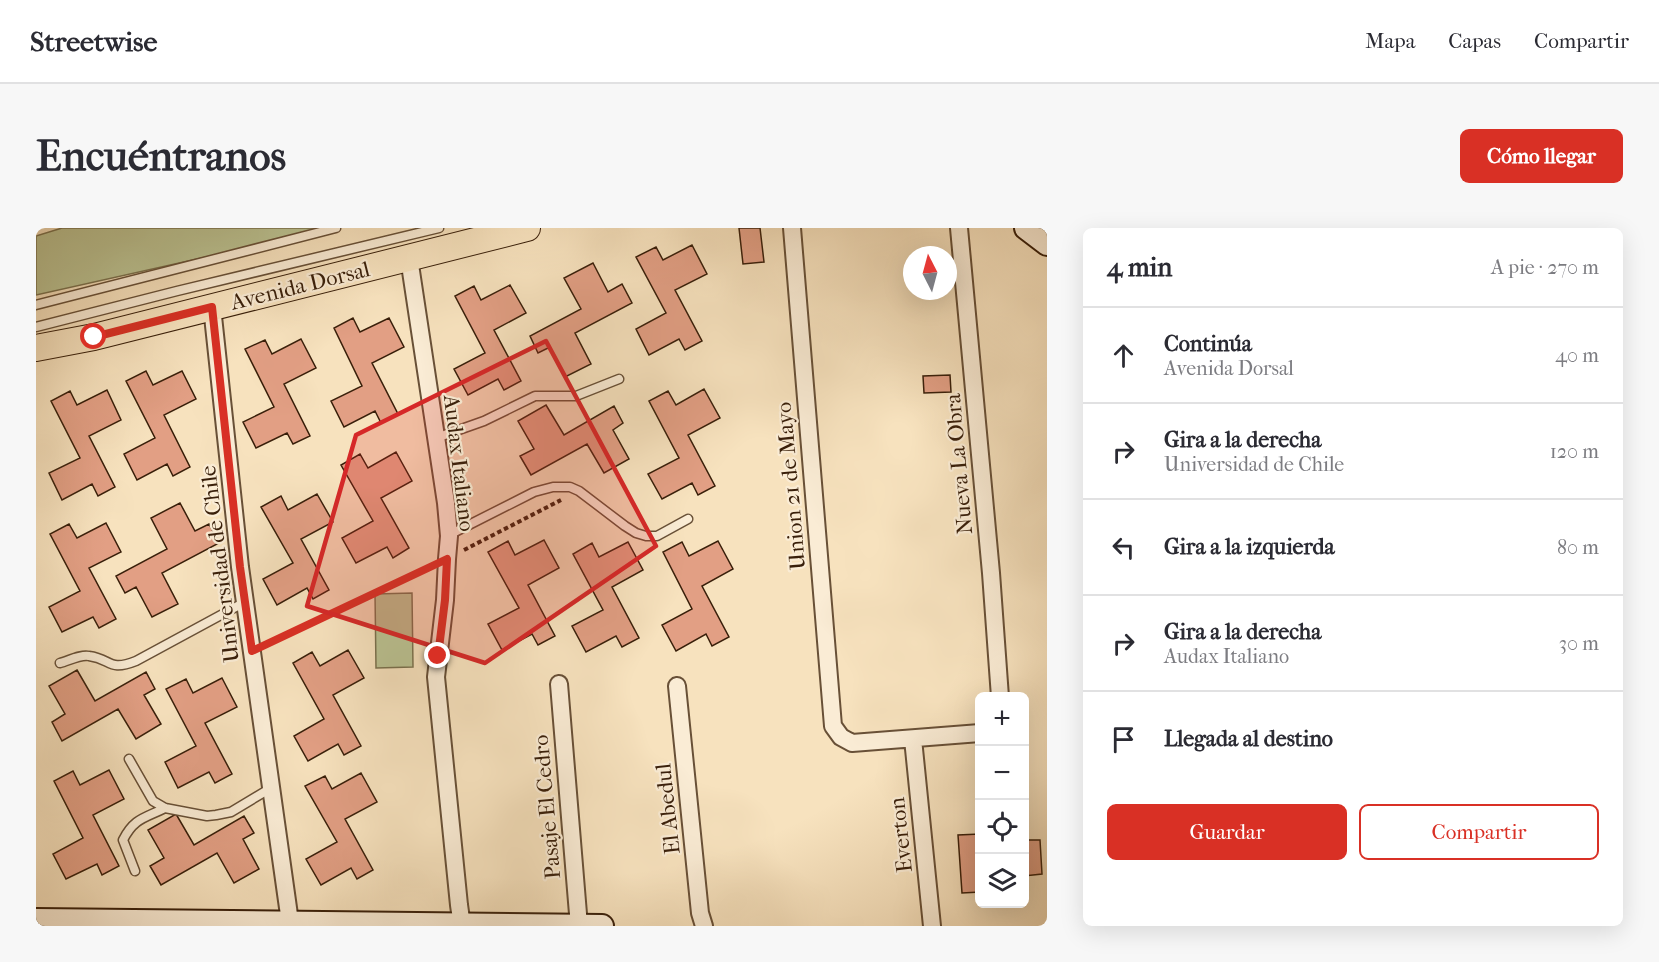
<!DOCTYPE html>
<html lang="es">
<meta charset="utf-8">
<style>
body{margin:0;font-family:"IM FELL French Canon",serif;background:#f7f7f7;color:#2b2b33}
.controls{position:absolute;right:18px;bottom:18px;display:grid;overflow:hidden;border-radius:9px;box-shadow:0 6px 24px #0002}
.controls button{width:54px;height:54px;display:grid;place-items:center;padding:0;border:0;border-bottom:2px solid #e1e1e2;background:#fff;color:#2b2b33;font:30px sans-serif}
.compass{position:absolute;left:867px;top:18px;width:54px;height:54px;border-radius:50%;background:#fff;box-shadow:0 6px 24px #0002;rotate:354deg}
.stop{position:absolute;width:18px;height:18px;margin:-14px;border:4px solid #d93025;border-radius:50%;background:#fff}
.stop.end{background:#d93025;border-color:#fff;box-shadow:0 2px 6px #0008}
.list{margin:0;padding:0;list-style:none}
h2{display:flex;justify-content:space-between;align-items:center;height:78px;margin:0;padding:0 24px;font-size:26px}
h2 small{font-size:20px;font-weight:400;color:#7c7c81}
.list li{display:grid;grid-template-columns:39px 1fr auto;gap:18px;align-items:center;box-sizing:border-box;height:96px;padding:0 24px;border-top:2px solid #e1e1e2}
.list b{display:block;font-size:22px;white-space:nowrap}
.list p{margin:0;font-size:20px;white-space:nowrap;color:#7c7c81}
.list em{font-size:20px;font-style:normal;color:#7c7c81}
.actions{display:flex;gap:12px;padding:18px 24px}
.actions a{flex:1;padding:14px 0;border:2px solid #d93025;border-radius:9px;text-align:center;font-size:21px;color:#d93025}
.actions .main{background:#d93025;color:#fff}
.icon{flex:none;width:33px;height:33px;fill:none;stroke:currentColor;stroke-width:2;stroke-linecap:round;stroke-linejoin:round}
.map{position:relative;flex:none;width:1011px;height:698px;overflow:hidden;border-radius:9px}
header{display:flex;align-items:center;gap:36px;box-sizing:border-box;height:84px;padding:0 30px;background:#fff;border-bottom:2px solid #e1e1e2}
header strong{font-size:28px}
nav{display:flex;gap:33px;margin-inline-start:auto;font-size:21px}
.intro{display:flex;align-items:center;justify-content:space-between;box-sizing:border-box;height:144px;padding:0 36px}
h1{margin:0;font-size:42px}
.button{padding:15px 27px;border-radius:9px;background:#d93025;color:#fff;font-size:21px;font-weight:700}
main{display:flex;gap:36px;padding:0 36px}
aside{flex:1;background:#fff;border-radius:9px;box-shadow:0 6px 24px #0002}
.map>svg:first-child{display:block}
.green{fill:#bbc393;stroke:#7a714e;stroke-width:1.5}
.building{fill:#e29f84;stroke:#391f0a;stroke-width:1.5}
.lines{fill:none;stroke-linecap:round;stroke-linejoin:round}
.lane-casing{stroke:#685037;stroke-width:11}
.street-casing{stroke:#685037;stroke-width:20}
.secondary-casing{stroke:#391f0a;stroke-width:26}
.primary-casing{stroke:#391f0a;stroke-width:28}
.path{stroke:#391f0a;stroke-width:4;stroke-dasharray:4.5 3;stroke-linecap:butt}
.lane{stroke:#faecd5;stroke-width:8}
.street{stroke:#faecd5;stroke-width:16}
.secondary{stroke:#faecd5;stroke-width:22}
.primary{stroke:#f7e2be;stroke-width:26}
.route{stroke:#d93025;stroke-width:8}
.marked{fill:#d62828;fill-opacity:0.2;stroke:#d62828;stroke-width:4.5;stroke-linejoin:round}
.labels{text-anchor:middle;stroke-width:4.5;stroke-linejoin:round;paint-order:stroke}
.street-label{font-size:22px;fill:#391f0a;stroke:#faecd5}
</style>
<header>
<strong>Streetwise</strong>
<nav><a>Mapa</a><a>Capas</a><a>Compartir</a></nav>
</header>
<div class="intro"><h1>Encuéntranos</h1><a class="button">Cómo llegar</a></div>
<main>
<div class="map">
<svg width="1011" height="698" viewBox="0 0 1011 698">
<rect width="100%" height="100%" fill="#f7e2be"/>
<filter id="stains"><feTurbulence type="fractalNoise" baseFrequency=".00333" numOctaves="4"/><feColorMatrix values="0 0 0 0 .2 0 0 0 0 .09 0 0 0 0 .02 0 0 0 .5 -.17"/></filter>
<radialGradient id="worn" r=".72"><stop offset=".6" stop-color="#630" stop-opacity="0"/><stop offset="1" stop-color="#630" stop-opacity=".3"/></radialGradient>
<!-- green -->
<path class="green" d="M26,0H292L246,12L0,67V8Z
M376,365L377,439L340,440L339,366Z"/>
<!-- building -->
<path class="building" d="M703,0H724L728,34L707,36Z
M656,17L671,46L639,62L666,113L649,122L643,111L613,127L600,101L630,85L600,29L620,19L627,32Z
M557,35L572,64L586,56L596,75L539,105L555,136L529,149L514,119L502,125L494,108L545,81L528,50Z
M474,57L490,85L458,102L485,153L468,162L462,151L432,167L418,141L449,125L419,68L438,58L445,72Z
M317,90L324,104L353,90L368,119L336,135L362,186L345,195L339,183L308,199L295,173L326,158L298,100Z
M265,111L280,140L248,156L274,208L257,216L251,205L220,220L207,194L238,179L209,121L229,112L236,126Z
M110,143L117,157L146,143L160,171L128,187L154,239L137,248L131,236L101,252L88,226L119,210L90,153Z
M914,147L915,164L888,165L887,148Z
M668,161L684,190L652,207L679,258L662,267L656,255L626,271L612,246L643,230L613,173L632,163L640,177Z
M71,162L85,192L53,208L79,259L62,268L56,256L26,272L13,245L44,230L15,173L34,163L41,177Z
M510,177L528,207L578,178L587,195L577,202L593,231L568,245L551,216L495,247L484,228L498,221L482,193Z
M360,224L376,253L345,270L373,320L357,330L351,319L320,335L306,310L337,293L305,237L324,226L332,240Z
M281,266L297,294L265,311L293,362L277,371L271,360L241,377L227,351L257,335L225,279L245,268L252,282Z
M144,275L159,303L173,296L183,315L126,345L142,376L116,389L100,359L89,365L80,348L131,321L115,290Z
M70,295L85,324L53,340L80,391L63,400L57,389L26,404L13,379L44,363L14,306L33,296L41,310Z
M508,312L523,340L492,357L519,408L502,417L496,406L466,422L452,396L483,380L452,324L472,313L479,327Z
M682,313L697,341L666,358L693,409L676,418L670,406L640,423L626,397L656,381L627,324L646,314L653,328Z
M592,314L607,342L576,359L603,410L586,419L580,408L550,424L536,398L567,382L537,326L556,315L563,329Z
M312,422L328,450L297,467L325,518L308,527L302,516L272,533L258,508L288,491L257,435L276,424L284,438Z
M41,442L59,473L110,444L119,461L108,467L125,496L100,511L82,481L26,513L16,494L29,486L13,458Z
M186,450L201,479L169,495L196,546L179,555L173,544L142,560L129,534L160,518L130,461L150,451L157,465Z
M73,542L88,571L57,587L83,638L66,647L61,636L30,651L17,626L47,610L18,553L37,543L44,557Z
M325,545L341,574L309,591L337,642L321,651L315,640L285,657L270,631L301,614L269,558L289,548L296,561Z
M140,586L158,617L208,588L218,605L207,611L223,641L198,655L181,625L125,657L114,638L128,630L112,602Z
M944,606V664L926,665L922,607Z
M988,612H1004L1006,646L988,648Z"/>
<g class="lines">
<!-- lane casing -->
<g class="lane-casing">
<path id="lane" d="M0,77L300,0
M0,99L141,63L403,0
M400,210L448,193L499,168H540L583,151
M413,307L498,264L517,259H534L543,263L589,298L600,305L610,308H621L652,291
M24,435C32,433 45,426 53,428C76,431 72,444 100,433L209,374
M93,531L117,573L129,580L171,588L180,587L195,584L235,560
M99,643L87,612C98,590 109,590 129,580"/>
</g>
<!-- street casing -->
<g class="street-casing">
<path id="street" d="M756,0L797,498L805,509L816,515L944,505
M923,0L955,345L964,469
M373,30L410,275L413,308L411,331L409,372L400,449L423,677L426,698
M176,79L204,339L254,694
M523,456L543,698
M641,458L664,685L668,698
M877,511L896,698"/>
</g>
<!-- secondary casing -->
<g class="secondary-casing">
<path id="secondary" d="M990,0L1011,16
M0,692L566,698"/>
</g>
<!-- primary casing -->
<g class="primary-casing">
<path id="primary" d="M0,120L58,109L491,0"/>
</g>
<!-- path -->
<path class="path" d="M428,322L525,272
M230,417L394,339"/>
<!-- lane -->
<use href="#lane" class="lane"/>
<!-- street -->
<use href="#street" class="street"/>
<!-- secondary -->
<use href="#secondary" class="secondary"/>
<!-- primary -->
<use href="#primary" class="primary"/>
</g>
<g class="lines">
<!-- route -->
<path class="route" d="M58,109L176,79L204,339L216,423L411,331L409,372L402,428"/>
</g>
<!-- marked area -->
<path class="marked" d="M510,113L620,318L449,435L271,378L320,207Z"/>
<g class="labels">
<!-- street labels -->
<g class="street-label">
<text transform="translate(264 57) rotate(-14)" y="8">Avenida Dorsal</text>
<text transform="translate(424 235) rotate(83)" y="8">Audax Italiano</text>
<text transform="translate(922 236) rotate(-95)" y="8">Nueva La Obra</text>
<text transform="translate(754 258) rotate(-95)" y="8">Union 21 de Mayo</text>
<text transform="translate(183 336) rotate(-97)" y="8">Universidad de Chile</text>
<text transform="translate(510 579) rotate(-95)" y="8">Pasaje El Cedro</text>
<text transform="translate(631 581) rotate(-96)" y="8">El Abedul</text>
<text transform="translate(864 607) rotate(-96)" y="8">Everton</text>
</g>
</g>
<rect width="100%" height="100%" filter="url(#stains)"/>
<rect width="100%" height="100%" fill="url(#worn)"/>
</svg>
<div class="controls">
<button>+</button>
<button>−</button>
<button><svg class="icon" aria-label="locate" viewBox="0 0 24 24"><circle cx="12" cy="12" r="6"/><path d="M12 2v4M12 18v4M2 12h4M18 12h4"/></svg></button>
<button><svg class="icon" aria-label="layers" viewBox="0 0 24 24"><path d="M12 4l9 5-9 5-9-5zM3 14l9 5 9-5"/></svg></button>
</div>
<svg class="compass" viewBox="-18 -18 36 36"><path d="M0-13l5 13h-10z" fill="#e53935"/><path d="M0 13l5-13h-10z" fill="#7c7c81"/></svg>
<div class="stop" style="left:58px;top:109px"></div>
<div class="stop end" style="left:402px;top:428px"></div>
</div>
<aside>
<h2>4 min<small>A pie · 270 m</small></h2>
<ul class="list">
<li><svg class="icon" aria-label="ahead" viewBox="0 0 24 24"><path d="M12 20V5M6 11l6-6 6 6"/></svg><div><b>Continúa</b><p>Avenida Dorsal</p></div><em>40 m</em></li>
<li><svg class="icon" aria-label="right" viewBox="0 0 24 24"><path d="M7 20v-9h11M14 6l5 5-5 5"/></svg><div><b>Gira a la derecha</b><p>Universidad de Chile</p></div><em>120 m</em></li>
<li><svg class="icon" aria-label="left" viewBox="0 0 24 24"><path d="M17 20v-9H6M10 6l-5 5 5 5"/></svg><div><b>Gira a la izquierda</b></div><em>80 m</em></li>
<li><svg class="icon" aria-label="right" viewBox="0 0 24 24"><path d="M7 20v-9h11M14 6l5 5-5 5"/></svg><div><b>Gira a la derecha</b><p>Audax Italiano</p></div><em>30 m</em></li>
<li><svg class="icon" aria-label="arrive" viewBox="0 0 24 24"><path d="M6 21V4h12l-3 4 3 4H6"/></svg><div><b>Llegada al destino</b></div></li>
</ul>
<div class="actions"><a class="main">Guardar</a><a>Compartir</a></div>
</aside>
</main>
